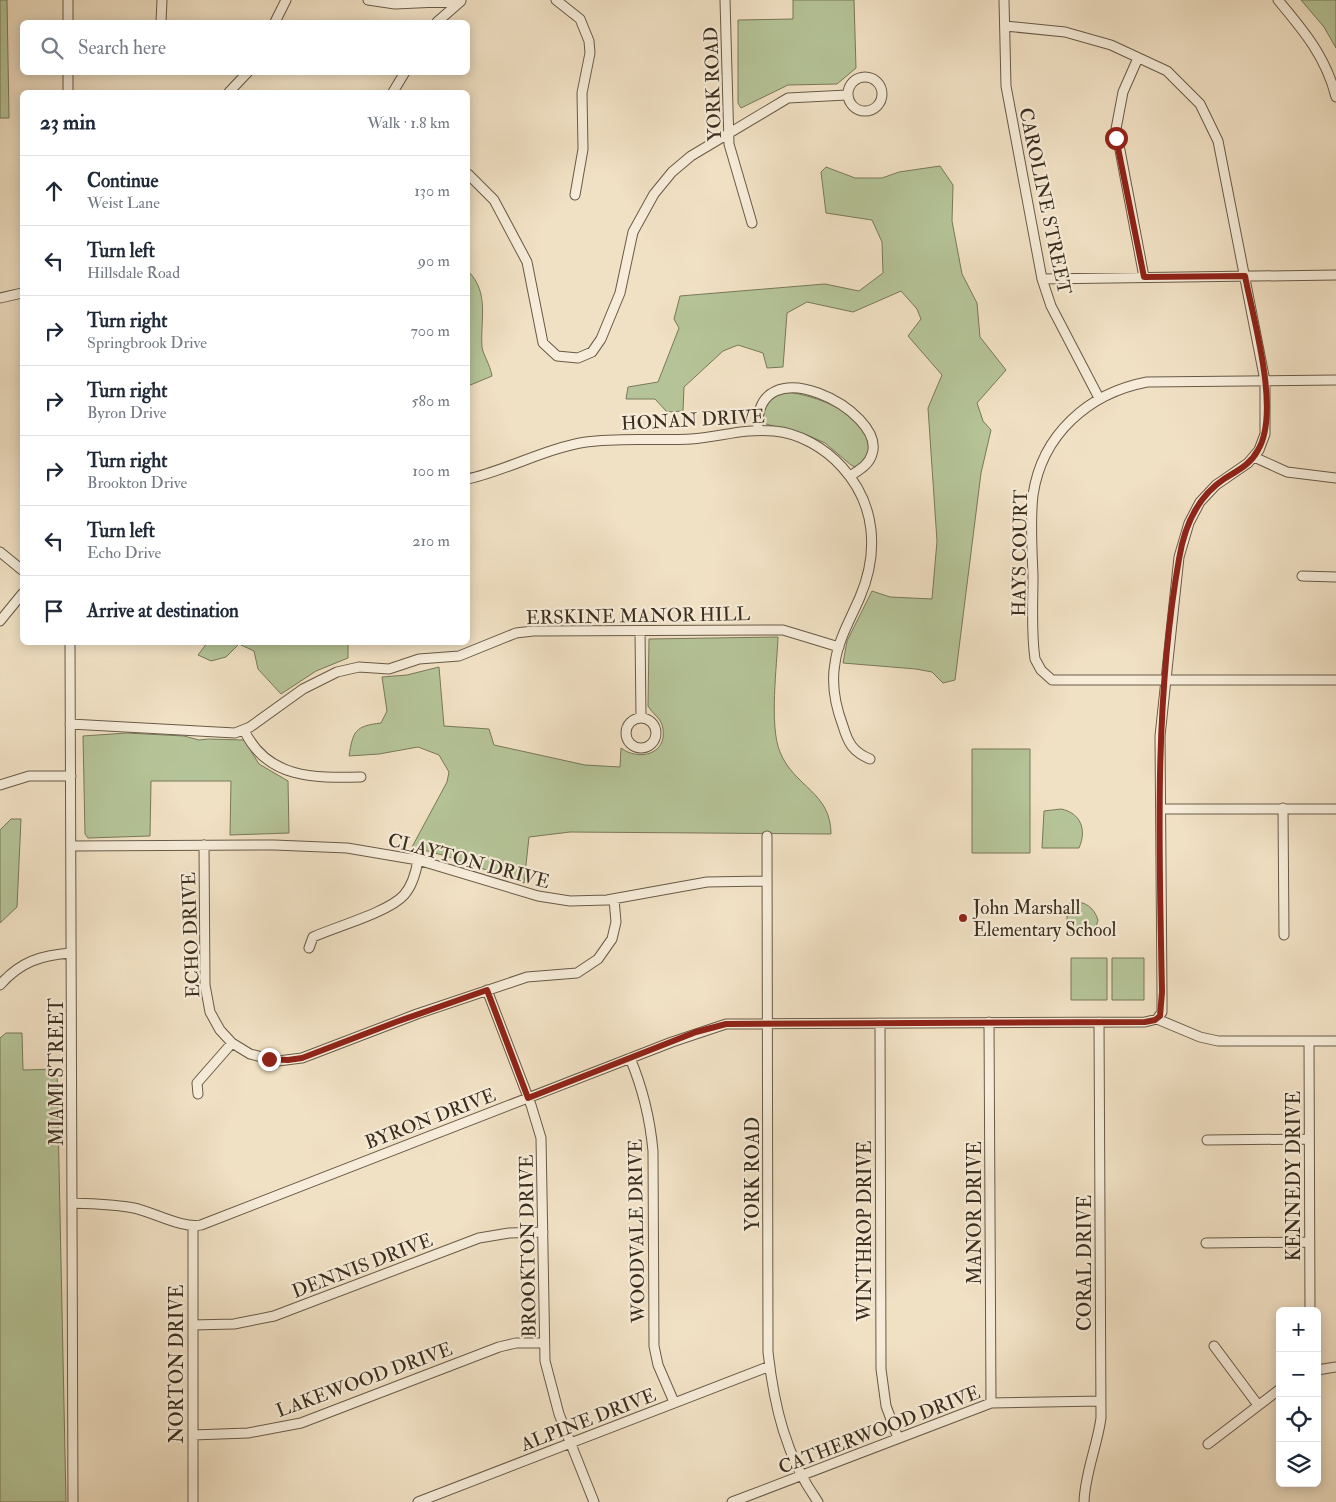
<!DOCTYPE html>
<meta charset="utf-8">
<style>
body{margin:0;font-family:"IM FELL Double Pica",serif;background:#f6f6f7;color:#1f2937}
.controls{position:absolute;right:15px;bottom:15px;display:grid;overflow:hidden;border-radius:8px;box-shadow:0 2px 12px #0003}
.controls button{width:45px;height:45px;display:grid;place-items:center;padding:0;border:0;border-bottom:1px solid #e0e1e3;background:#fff;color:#1f2937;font:25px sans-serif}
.stop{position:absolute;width:15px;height:15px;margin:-11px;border:4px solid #8f2418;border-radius:50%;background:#fff}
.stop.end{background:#8f2418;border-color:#fff;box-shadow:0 1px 5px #0008}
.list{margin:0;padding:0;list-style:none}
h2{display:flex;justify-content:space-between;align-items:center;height:65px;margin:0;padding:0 20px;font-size:21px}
h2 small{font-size:16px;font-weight:400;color:#747a83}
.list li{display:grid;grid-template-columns:32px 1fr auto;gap:15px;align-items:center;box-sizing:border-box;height:70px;padding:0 20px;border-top:1px solid #e0e1e3}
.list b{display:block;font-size:19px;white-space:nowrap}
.list p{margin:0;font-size:16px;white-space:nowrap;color:#747a83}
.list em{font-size:16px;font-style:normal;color:#747a83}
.icon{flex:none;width:28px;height:28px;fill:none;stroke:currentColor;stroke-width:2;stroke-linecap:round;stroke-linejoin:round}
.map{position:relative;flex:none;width:1336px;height:1502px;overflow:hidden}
.search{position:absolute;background:#fff;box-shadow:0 2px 12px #0003;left:20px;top:20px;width:450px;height:55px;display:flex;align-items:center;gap:12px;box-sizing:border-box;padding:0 18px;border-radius:8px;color:#747a83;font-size:19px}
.panel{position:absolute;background:#fff;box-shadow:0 2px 12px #0003;left:20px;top:90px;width:450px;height:555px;border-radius:8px}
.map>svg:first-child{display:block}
.green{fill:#b5c498;stroke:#78785a}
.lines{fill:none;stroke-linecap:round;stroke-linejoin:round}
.minor-casing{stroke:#685a47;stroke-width:11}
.minor{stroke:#f6ecd9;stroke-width:9}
.route{stroke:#8f2418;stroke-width:6}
.poi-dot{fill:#8f2418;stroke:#f6ecd9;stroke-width:2}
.labels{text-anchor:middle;stroke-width:4.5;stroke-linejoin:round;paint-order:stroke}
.street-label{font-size:19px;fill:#3a2d1d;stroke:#f6ecd9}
.poi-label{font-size:19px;fill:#3a2d1d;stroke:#f6ecd9;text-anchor:start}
</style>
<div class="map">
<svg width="1336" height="1502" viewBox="0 0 1336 1502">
<rect width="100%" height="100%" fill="#f1e1c4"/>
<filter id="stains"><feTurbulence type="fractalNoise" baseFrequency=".004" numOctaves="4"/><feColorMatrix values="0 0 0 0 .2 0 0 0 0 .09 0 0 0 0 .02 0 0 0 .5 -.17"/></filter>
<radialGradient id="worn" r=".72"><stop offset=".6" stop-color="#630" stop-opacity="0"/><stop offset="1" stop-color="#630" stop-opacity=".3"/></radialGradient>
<!-- green -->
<path class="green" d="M0,0H7L9,118H0Z
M793,0H854L856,68L837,84L788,85L741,108L738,103V20L793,19Z
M1301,0H1336V48L1324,27Z
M940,166L953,185L952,221L962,274L977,303L980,337L1006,370L977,403L983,421L991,430L981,473L955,680L943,683L932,672L916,669L843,663L847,641L872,591L890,597L932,599L937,541L928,408L942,375L908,336L921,319L917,309L901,291L853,312L807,302L787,313L783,367L767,368L763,353L738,345L723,351L684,387L683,411L667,412L655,399H626L628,387L658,382L679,328L674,319L680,296L825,284L859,291L883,273L882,242L872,220L826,213L821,172L826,167L855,178H882L899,172Z
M468,271C490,293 480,320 482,347C483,355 490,364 492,376L468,386Z
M787,392C813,395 869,413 869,447C869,453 864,460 861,465L855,467L851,465L825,443L807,435L766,424L762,420L764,405L777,394Z
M778,637C777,666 769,726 780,752C794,787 831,792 831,834L570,832L529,837L524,883L446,856L412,847L447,782L449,772L439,755L418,747L379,754L349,756C353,731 355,726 381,723L387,711L382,677L407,675L439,667L444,726L489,729L494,745L585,765L620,767L621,748C638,761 667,755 663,729C662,718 652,714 648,706L649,639Z
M207,643H348V658L316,671L281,694L258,669L254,651L239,644L226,657L211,661L198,655Z
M127,733L184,736L199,740L208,739L244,740L259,764L288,781L289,833L230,835L231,781H151L150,836L88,838L85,834L83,736Z
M972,749H1030V853H972Z
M1061,809C1081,813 1087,830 1079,848H1042L1044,811Z
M11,819H21L17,907L0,923V830Z
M1072,902C1086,901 1094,908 1098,920L1094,934H1067V905Z
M1071,958H1107V1000H1071Z
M1112,958H1144V1000H1112Z
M6,1033H22L23,1070L57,1069L66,1502H0V1038Z"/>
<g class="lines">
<!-- minor casing -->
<g class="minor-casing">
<path id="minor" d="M68,0V22
M368,0L395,4L461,1
M556,0L580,19L589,41L590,53L582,93L583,149L575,195
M725,0L729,144L752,223
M1004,0L1006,86L1042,279L1051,306L1099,398
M1278,0C1304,31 1326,57 1336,97
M161,22L162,0
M275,22L286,0
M437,22L461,1
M1005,26L1065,32L1111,45L1167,71L1200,104L1218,141L1265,381V434L1259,450L1248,463L1216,485L1200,502L1189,523L1179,557L1160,736L1162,993V1012L1157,1019
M1138,58L1123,92L1116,129L1144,277
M68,72V92
M848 94a17 17 0 1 1 34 0a17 17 0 1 1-34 0Z
M229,92L248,72
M393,92L405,72
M468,174L494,200L527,262L543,343L557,356L578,358L592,352L601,339L620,293L633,232L654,194L672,172L691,156L788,98L847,95
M1042,279L1336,275
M0,298L22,293
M1336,380L1147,382C1089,393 1042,434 1033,495C1030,521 1032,549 1033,575C1033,603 1031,632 1035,659L1041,670L1052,680H1336
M758,430C753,343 887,411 872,454C869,465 859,470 850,476
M1254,457L1287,472L1336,478
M468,479C507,470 547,448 586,442C621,437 657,441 691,439C719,437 746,428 774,431C799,433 825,448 842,467C876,504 879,552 860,597C851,618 838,640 835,663C831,685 835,705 843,726C848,743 853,752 870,759
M0,552L22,570
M1302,576L1336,577
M0,621L22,594
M640,631L641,717
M70,642L73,1502
M626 733a15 15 0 1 1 30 0a15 15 0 1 1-30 0Z
M70,724L235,733L250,727L303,689L337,672L359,667L389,669L419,659L459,656L516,633L533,631L783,630L839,647
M244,730C267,779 314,778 361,777
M0,785L29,776H71
M1283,808L1284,935
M1161,809H1336
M767,836L768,1352C774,1406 786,1457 818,1502
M204,845L205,985L210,1012L220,1030L232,1043L250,1054L278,1061L302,1058L417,1014L527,977L577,973L598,959L612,939L616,922L614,899
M71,846L274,845L347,848L418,860L538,896L570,901L607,900L707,882L767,881
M309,948L313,937C335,927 389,912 404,895C412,886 416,872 418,860
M0,985C20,962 41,955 71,953
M487,990L531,1105L541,1138L545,1361L559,1414L594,1502
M989,1022L991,1403
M880,1023L881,1369L886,1406L898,1438
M1309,1041L1310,1311
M630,1058C643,1089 650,1118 653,1151L654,1346L658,1365L674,1402
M198,1094L197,1083L232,1043
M1207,1140L1309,1139
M72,1203C93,1204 113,1204 134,1208C153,1212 183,1229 201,1225L672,1042L726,1024L1145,1022L1157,1019L1200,1037L1218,1041H1336
M1206,1243L1309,1242
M193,1325L234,1324L274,1316L479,1238L509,1233L543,1232
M1214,1346L1258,1405
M1317,1370L1336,1367
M193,1435L248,1433L301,1423L499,1347L516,1343H544
M1208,1444L1280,1389
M193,1502V1226
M418,1502L770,1366
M732,1502L991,1403L1101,1401
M1084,1502C1085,1473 1097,1447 1101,1418L1099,1022"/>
</g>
<!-- minor -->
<use href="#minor" class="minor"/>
</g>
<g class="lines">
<!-- route -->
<path class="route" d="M269,1059L288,1060L302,1058L396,1022L487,990L528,1098L696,1032L726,1024L1145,1022L1155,1020L1160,1016L1162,992C1159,849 1154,701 1179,559C1184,528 1197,497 1224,479C1238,470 1250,465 1258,450C1281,412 1253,318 1245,276L1144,277L1116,138"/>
</g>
<!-- markers -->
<circle class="poi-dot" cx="963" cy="918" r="5"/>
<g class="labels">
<!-- street labels -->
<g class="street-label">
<text transform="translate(712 84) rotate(-92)" y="7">YORK ROAD</text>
<text transform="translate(1046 201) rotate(78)" y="7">CAROLINE STREET</text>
<text transform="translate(693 419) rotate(-3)" y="7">HONAN DRIVE</text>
<text transform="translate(1019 553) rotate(-89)" y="7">HAYS COURT</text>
<text transform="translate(638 615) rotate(-1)" y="7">ERSKINE MANOR HILL</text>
<text transform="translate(469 860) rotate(15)" y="7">CLAYTON DRIVE</text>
<text transform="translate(190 935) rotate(-92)" y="7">ECHO DRIVE</text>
<text transform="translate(56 1072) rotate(-90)" y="7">MIAMI STREET</text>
<text transform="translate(430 1118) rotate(-21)" y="7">BYRON DRIVE</text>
<text transform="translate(752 1174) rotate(-90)" y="7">YORK ROAD</text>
<text transform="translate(1293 1176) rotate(-90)" y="7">KENNEDY DRIVE</text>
<text transform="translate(974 1213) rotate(-90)" y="7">MANOR DRIVE</text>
<text transform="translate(636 1231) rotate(-91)" y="7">WOODVALE DRIVE</text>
<text transform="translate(864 1231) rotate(-90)" y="7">WINTHROP DRIVE</text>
<text transform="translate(527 1246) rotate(-91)" y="7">BROOKTON DRIVE</text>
<text transform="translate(1084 1263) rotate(-90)" y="7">CORAL DRIVE</text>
<text transform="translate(362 1265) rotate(-21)" y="7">DENNIS DRIVE</text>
<text transform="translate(176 1364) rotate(-90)" y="7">NORTON DRIVE</text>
<text transform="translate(364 1379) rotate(-20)" y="7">LAKEWOOD DRIVE</text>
<text transform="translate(588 1419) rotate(-21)" y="7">ALPINE DRIVE</text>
<text transform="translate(879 1429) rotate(-21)" y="7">CATHERWOOD DRIVE</text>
</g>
<!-- poi labels -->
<g class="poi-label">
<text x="973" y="914">John Marshall<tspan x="973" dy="22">Elementary School</tspan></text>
</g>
</g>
<rect width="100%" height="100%" filter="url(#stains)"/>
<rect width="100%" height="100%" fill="url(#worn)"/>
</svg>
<div class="controls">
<button>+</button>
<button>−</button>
<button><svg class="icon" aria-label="locate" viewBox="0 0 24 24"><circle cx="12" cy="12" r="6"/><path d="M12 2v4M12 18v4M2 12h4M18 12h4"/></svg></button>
<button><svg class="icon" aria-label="layers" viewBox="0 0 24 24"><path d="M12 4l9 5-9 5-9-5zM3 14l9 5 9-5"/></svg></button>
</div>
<div class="stop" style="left:1116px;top:138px"></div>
<div class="stop end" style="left:269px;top:1059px"></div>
<div class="search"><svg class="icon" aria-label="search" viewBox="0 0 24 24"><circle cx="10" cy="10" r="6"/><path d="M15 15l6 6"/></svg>Search here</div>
<section class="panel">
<h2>23 min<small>Walk · 1.8 km</small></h2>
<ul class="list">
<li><svg class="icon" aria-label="ahead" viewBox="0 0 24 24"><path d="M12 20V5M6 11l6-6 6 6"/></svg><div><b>Continue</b><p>Weist Lane</p></div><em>130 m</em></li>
<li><svg class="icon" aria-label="left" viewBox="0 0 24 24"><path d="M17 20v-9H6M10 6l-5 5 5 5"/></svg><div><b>Turn left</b><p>Hillsdale Road</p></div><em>90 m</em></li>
<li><svg class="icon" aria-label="right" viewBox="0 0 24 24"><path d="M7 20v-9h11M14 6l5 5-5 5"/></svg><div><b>Turn right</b><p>Springbrook Drive</p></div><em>700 m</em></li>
<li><svg class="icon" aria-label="right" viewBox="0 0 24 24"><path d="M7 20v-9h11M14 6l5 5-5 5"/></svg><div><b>Turn right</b><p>Byron Drive</p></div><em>580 m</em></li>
<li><svg class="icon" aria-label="right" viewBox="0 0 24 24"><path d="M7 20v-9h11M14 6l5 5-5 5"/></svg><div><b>Turn right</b><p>Brookton Drive</p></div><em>100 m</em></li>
<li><svg class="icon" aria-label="left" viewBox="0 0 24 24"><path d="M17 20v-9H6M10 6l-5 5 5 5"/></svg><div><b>Turn left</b><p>Echo Drive</p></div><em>210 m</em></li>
<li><svg class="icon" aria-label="arrive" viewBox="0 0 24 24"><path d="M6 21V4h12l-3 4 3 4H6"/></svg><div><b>Arrive at destination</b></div></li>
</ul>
</section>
</div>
